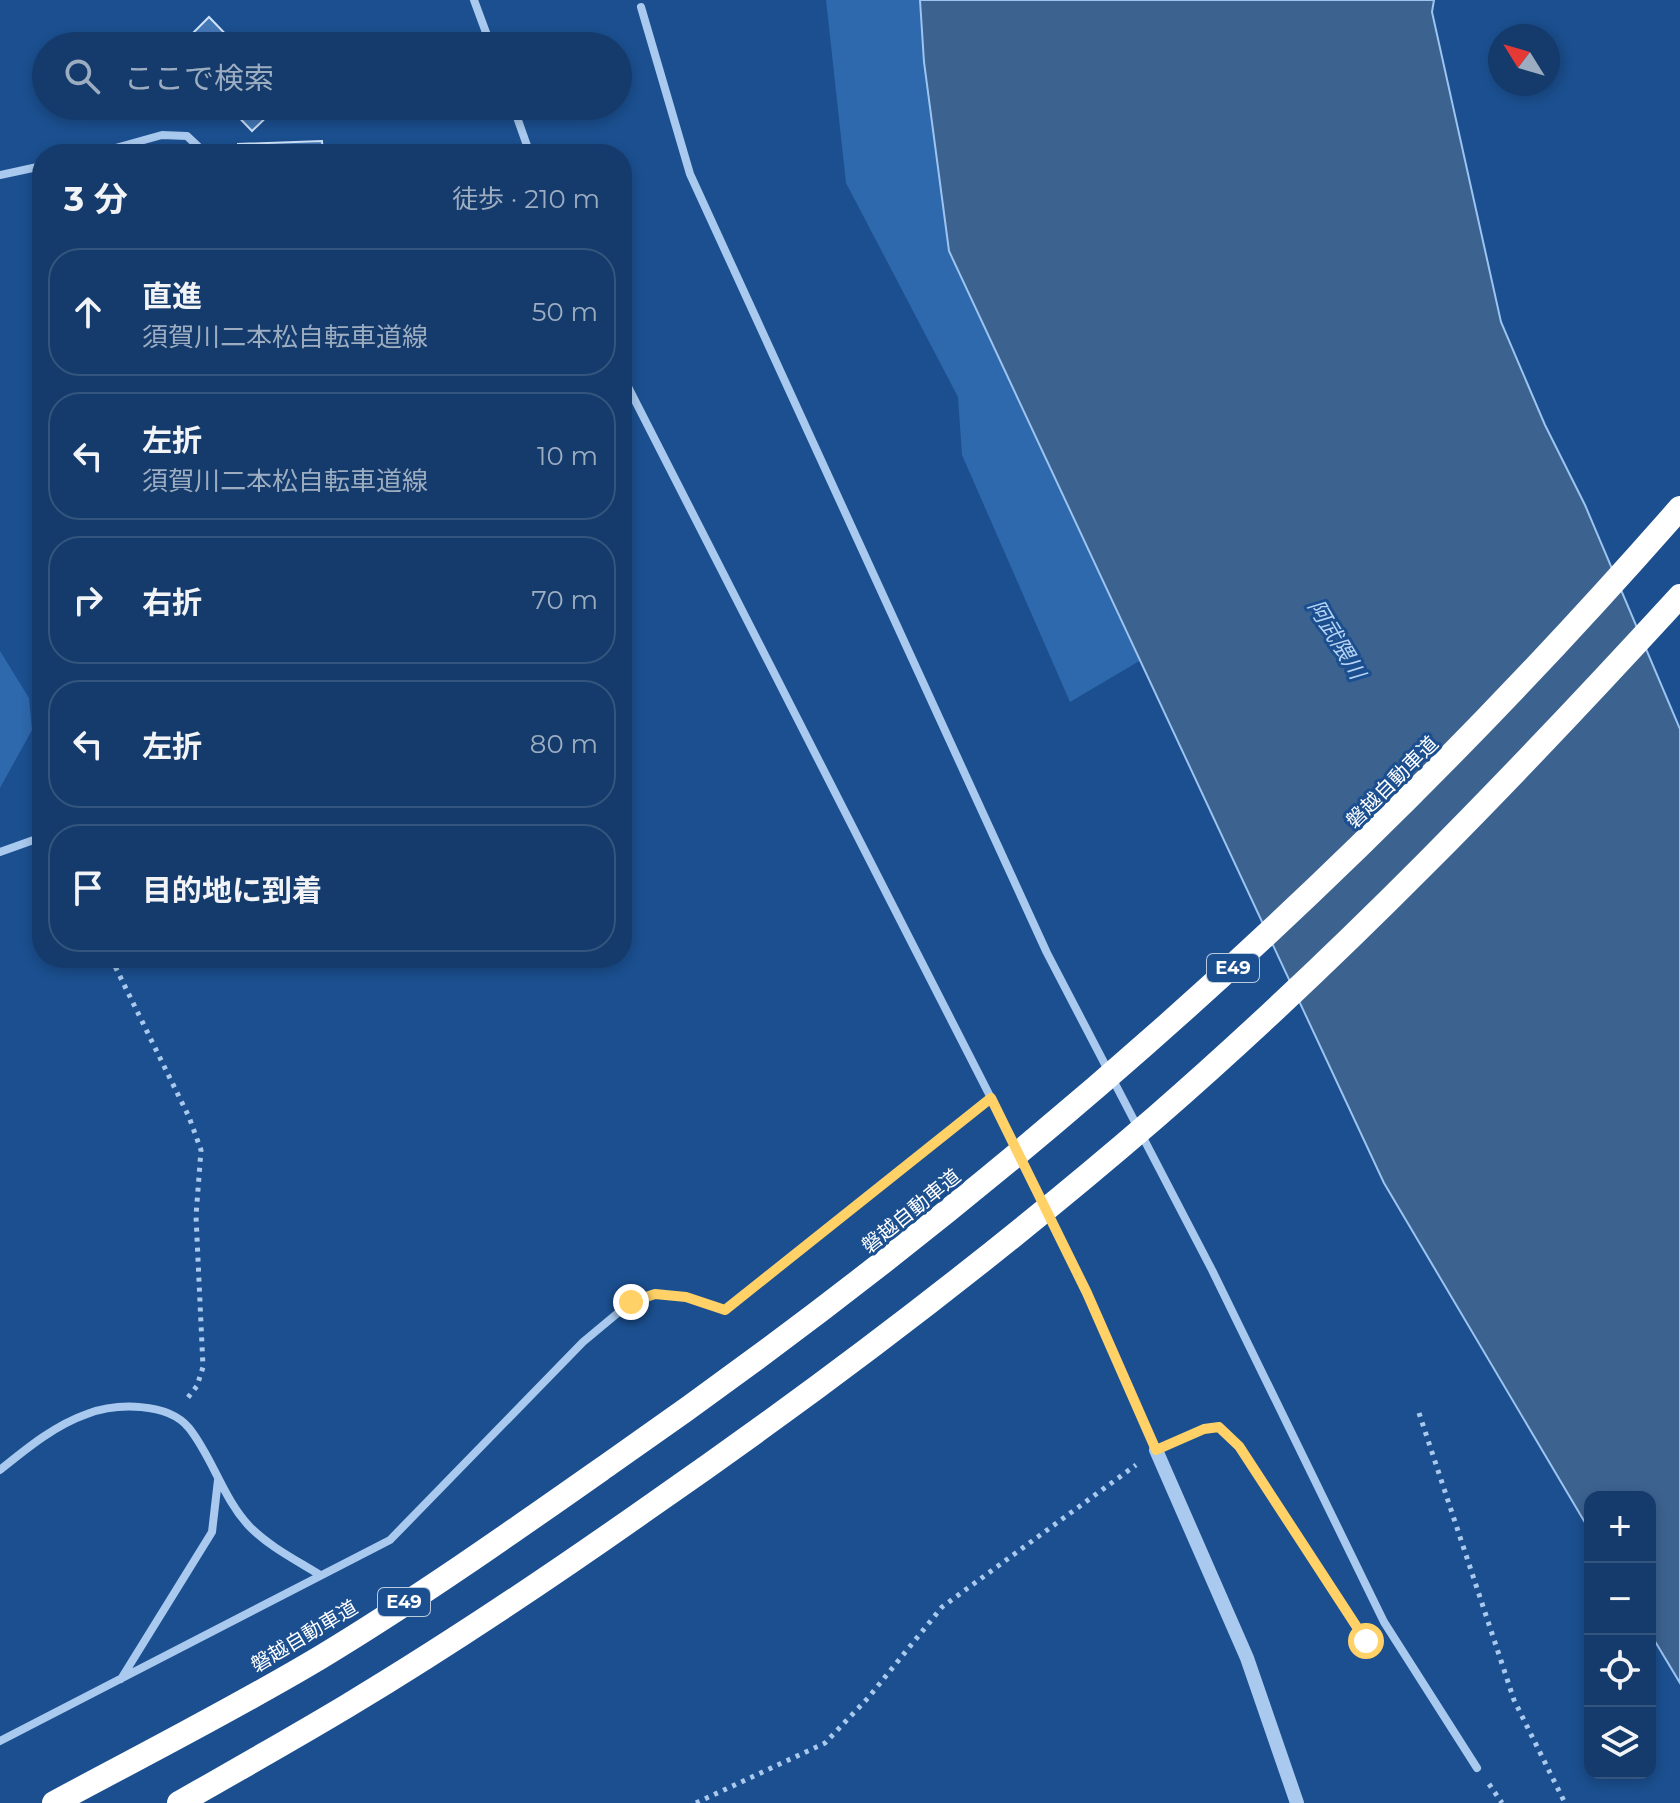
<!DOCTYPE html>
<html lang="ja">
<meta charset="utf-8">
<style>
body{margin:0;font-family:Montserrat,"Noto Sans JP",sans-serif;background:#214673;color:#f1f3f6}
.controls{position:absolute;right:24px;bottom:24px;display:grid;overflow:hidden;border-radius:16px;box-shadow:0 4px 12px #0003}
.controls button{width:72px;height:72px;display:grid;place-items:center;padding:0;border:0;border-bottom:2px solid #33557e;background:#143b6b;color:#f1f3f6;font:40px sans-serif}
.compass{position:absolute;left:1488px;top:24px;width:72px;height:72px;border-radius:50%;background:#143b6b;box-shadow:0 4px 12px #0003;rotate:307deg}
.stop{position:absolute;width:24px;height:24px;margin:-18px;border:6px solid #ffd166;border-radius:50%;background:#fff}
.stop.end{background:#ffd166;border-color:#fff;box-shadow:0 2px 8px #0008}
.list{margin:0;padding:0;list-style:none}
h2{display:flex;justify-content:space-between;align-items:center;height:104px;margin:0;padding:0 32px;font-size:34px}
h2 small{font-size:26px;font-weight:400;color:#9dadc1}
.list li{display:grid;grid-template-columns:52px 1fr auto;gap:24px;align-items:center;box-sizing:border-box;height:128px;margin:0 16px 16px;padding:0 16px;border:2px solid #33557e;border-radius:32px}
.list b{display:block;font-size:30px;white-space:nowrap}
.list p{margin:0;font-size:26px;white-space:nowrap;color:#9dadc1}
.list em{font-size:26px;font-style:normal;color:#9dadc1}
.icon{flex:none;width:44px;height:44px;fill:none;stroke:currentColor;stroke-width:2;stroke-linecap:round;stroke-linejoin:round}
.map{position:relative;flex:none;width:1680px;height:1803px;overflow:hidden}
.search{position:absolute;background:#143b6b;box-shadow:0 4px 12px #0003;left:32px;top:32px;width:600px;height:88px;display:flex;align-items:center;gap:20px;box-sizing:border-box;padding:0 28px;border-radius:44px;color:#9dadc1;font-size:30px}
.panel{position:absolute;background:#143b6b;box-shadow:0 4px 12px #0003;left:32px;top:144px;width:600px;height:824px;border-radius:32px}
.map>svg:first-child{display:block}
.green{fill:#2e69ad}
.water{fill:#3c6290;stroke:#9cc4f0;stroke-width:2}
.building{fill:#4478b7;stroke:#cfe3fa;stroke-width:2}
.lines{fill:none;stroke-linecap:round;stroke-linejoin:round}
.path{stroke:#a9c9ee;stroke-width:5;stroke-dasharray:4 6;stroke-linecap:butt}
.minor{stroke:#a9c9ee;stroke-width:8}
.tertiary{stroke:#a9c9ee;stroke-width:14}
.motorway{stroke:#fff;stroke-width:24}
.route{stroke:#ffd166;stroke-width:10}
.labels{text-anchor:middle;stroke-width:6;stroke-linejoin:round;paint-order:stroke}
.shield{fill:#1b4f8f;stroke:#bbcadd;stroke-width:2}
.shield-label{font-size:18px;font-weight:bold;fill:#fff}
.street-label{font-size:20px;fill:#fff;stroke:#1b4f8f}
.water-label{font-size:22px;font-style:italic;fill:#b5d3f5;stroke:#1b4f8f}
</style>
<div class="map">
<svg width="1680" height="1803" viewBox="0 0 1680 1803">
<rect width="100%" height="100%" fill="#1b4f8f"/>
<!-- green -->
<path class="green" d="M826,0H920L924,62L949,251L1141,660L1070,702L962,455L958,397L846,183Z
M0,651L29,698L32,730L0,788Z"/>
<!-- water -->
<path class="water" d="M920,0H1434L1432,12L1501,322L1545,425L1585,505L1680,729V1683L1650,1633V1497H1590V1531L1384,1183L949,251L924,62Z"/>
<!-- building -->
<path class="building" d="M209,17L237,46H180Z
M228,106H278L252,131Z
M322,141L323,154H238V144Z"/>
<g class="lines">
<!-- path -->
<path class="path" d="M111,958L189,1117L201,1150L196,1216L203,1367L197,1386L186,1400
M1419,1413L1514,1700L1565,1803
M1180,1440L1204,1429L1219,1427L1239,1446L1357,1628
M1489,1784L1502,1803
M696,1803L825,1743L868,1698L942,1607L1136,1465"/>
<!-- minor -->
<path class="minor" d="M474,0L491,46
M641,7L690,174L1047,953L1212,1270L1384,1622L1477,1768
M513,106L530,154
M364,110L379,106
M94,154L162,135L187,136L206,154
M0,175L42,166
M622,375L991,1098L1087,1293L1156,1450
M0,852L42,837
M0,1470C26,1449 55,1425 87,1414C116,1403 168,1402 189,1428C213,1458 223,1499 250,1527C270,1547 296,1560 320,1575
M121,1679L212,1532L218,1480
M0,1741L390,1540L583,1342L631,1302L655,1294L686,1297L725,1310L991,1098"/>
<!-- tertiary -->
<path class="tertiary" d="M1156,1450L1247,1658L1297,1803"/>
<!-- motorway -->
<path class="motorway" d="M54,1803C143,1755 234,1709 321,1657C420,1597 515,1530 609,1464C1007,1188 1361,872 1680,508
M179,1803C235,1771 292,1739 347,1706C450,1644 550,1577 648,1508C824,1386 994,1257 1156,1117C1342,955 1514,777 1680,596"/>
</g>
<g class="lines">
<!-- route -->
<path class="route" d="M631,1302L655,1294L686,1297L725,1310L991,1098L1087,1293L1156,1450L1204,1429L1219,1427L1239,1446L1366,1641"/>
</g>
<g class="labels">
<!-- shield labels -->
<g class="shield">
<rect x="1207" y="954" width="52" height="28" rx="6"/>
<rect x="378" y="1588" width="52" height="28" rx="6"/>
</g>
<g class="shield-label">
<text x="1233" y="974">E49</text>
<text x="404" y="1608">E49</text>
</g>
<!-- street labels -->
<g class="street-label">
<text transform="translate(1392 782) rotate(-45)" y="7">磐越自動車道</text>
<text transform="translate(911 1211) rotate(-39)" y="7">磐越自動車道</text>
<text transform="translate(304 1636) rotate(-31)" y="7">磐越自動車道</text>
</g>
<!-- water labels -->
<g class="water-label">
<text transform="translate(1337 639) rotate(59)" y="8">阿武隈川</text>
</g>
</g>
</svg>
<div class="controls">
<button>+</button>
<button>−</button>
<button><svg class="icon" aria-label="locate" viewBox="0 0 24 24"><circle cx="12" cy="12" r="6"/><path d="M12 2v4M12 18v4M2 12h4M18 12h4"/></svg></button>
<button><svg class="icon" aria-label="layers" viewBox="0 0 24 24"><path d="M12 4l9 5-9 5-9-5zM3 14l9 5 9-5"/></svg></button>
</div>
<svg class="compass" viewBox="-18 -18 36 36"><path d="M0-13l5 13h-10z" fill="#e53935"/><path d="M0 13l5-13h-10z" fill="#9dadc1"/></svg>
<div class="stop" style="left:1366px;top:1641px"></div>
<div class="stop end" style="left:631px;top:1302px"></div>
<div class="search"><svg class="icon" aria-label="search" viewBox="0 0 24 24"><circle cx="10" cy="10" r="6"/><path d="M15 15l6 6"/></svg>ここで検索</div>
<section class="panel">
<h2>3 分<small>徒歩 · 210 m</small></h2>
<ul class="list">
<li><svg class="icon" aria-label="ahead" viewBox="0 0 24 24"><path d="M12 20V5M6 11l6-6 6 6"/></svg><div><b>直進</b><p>須賀川二本松自転車道線</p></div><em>50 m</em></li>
<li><svg class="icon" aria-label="left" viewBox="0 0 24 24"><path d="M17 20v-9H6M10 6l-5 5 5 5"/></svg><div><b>左折</b><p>須賀川二本松自転車道線</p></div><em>10 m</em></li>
<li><svg class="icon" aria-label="right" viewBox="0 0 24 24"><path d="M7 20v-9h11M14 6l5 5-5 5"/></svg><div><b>右折</b></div><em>70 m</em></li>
<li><svg class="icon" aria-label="left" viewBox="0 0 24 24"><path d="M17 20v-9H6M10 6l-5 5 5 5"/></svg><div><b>左折</b></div><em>80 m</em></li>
<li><svg class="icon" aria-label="arrive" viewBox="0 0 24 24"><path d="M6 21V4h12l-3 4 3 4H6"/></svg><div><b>目的地に到着</b></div></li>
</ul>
</section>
</div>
